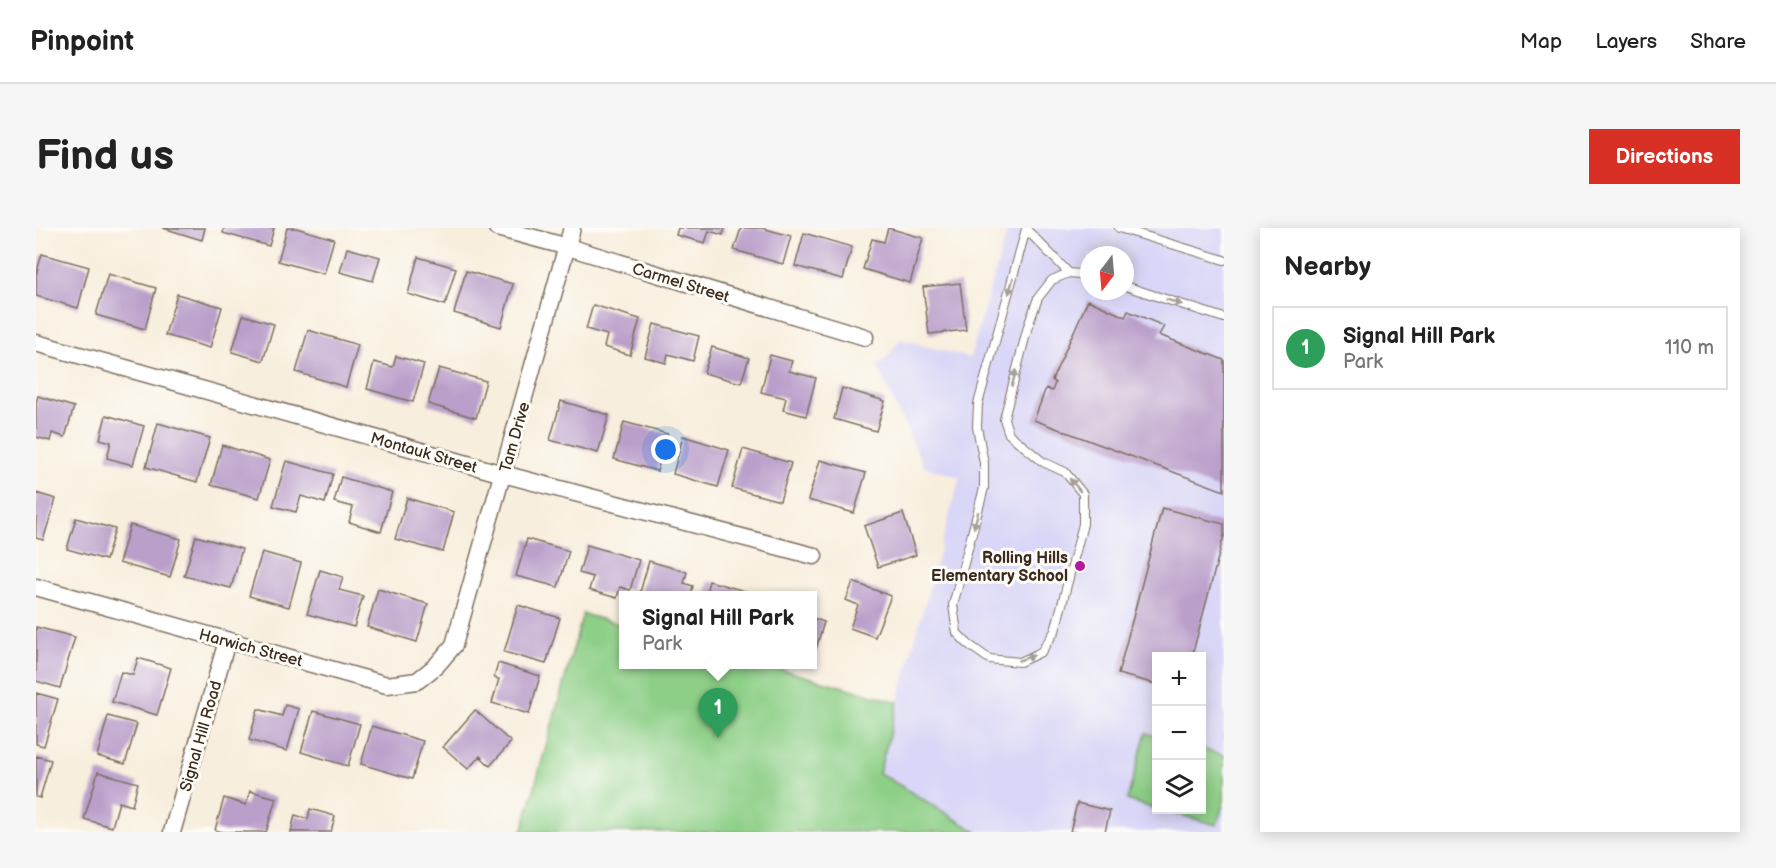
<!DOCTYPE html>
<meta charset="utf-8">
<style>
body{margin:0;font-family:"Balsamiq Sans",sans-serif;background:#f6f6f6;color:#222}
.controls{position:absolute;right:18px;bottom:18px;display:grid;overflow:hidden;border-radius:0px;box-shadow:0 3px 15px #0003}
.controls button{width:54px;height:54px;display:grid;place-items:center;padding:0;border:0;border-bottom:2px solid #e0e0e0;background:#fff;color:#222;font:30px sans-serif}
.compass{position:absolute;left:1044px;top:18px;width:54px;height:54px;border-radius:50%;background:#fff;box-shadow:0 3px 15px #0003;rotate:196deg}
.you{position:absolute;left:630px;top:222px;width:21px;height:21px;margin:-15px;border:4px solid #fff;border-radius:50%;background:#1a73e8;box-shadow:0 0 0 9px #1a73e833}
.badge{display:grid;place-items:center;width:39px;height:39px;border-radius:50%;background:#d93025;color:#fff;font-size:20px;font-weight:700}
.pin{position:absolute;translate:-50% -50px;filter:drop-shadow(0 2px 3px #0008)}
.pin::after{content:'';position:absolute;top:32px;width:21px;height:18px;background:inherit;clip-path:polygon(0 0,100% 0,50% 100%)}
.popup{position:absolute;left:583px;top:363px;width:198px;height:78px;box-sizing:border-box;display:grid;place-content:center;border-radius:0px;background:#fff;filter:drop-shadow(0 2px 4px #0005);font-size:20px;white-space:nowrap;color:#767676}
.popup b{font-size:22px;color:#222}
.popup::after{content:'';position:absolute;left:50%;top:100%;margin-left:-12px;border:12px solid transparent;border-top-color:#fff}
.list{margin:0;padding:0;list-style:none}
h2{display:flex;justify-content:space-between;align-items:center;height:78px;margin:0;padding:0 24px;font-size:26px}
h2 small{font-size:20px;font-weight:400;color:#767676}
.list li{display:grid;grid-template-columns:39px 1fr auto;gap:18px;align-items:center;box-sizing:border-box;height:84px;margin:0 12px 12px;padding:0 12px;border:2px solid #e0e0e0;border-radius:0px}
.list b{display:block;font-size:22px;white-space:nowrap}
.list p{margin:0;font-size:20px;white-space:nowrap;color:#767676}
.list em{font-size:20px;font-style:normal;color:#767676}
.icon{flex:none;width:33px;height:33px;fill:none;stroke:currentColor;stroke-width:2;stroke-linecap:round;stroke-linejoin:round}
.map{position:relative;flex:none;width:1188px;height:604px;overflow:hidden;border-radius:0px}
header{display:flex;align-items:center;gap:36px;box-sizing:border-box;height:84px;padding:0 30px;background:#fff;border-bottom:2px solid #e0e0e0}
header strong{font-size:28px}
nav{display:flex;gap:33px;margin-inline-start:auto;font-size:21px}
.intro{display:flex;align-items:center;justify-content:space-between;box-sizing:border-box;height:144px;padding:0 36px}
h1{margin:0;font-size:42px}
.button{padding:15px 27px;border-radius:0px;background:#d93025;color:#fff;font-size:21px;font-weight:700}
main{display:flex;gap:36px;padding:0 36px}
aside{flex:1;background:#fff;border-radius:0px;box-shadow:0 3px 15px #0003}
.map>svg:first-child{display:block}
.built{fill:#d9d6f7;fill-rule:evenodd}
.green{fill:#8dcf87;stroke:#647c52;stroke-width:1.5}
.building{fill:#ba9fca}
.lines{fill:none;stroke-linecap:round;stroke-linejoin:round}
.lane-casing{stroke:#7d6f61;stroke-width:10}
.street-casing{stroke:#7d6f61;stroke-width:19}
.lane{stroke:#fff;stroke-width:8}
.street{stroke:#fff;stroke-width:16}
.oneway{fill:#a79f9a}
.poi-dot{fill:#b5179e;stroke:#fdfcf7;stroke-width:2}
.labels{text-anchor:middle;stroke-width:6;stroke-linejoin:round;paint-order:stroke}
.street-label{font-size:16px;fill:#3b2a1e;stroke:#fdfcf7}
.poi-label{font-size:16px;font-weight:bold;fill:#3b2a1e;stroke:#fdfcf7;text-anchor:end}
</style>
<header>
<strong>Pinpoint</strong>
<nav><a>Map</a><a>Layers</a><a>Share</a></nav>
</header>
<div class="intro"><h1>Find us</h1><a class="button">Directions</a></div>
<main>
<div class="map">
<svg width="1188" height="604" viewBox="0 0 1188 604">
<rect width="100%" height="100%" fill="#fdfcf7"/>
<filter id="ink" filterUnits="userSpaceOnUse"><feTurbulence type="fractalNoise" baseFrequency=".0167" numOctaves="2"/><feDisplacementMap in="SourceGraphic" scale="12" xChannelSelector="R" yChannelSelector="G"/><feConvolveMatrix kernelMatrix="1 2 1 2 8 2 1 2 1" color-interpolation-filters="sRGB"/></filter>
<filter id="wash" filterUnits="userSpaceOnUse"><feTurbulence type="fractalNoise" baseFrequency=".008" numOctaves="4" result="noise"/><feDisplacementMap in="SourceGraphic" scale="24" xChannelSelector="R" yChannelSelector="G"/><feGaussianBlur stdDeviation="1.35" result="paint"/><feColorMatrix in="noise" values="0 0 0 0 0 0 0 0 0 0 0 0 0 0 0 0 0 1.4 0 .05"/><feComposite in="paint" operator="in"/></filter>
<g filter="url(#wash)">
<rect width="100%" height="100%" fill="#f8eedd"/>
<!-- built -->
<path class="built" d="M972,0H1188V604H941L842,545L924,249L888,239L841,138L850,131L864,111L934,130ZM1053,27H1089V63H1053ZM1120,428H1166V582H1120Z"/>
<!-- green -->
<path class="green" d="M547,386L587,397L588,436L729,437L862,474L843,545L941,604H486Z
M1110,505L1120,508V581L1091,572Z
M1166,521L1188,527V573L1181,597L1140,586L1142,582H1166Z"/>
<g id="blocks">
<!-- building -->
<path class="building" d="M127,0H169L166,12Z
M188,0H238L233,18L187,5Z
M251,0H260L298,11L288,46L242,33Z
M642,0H689L687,7L673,3L669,15L640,7Z
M705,0H726L755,8L747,36L698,22Z
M852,0L887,10L874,55L827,41L836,11L848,14Z
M768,5L816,19L807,51L759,38Z
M311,20L344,29L337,53L304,44Z
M6,26L53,39L42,80L0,68V47Z
M382,29L420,40L409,77L372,66Z
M430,43L477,56L465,99L418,85Z
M72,46L120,60L109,101L60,87Z
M924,55L930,102L893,106L887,59Z
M141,66L186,79L174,120L129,107Z
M1052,72L1089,89L1092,83L1128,98L1123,107L1188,132V263L998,192L1010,160L1016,163L1019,155L1016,152Z
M557,77L604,91L594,127L568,119L571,107L550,101Z
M207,87L238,96L227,133L196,124Z
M618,96L663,108L657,133L632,126L630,135L609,129Z
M272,102L322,117L310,159L260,144Z
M676,119L713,130L705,155L668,145Z
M734,127L756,133L753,143L780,150L770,188L747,182L750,170L725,164Z
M360,128L388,136L377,174L331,161L338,134L357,139Z
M403,140L450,153L440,190L392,176Z
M806,160L849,173L840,203L798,191Z
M2,168L38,179L29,209L16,205L14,213L0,209V174Z
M525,173L573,187L562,225L514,212Z
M70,187L108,198L97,237L71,230L75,214L64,211Z
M588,194L632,206L621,243L578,231Z
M122,195L174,210L161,254L110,239Z
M647,208L693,222L682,259L637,246Z
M186,217L234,232L223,270L175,257Z
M707,221L755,235L744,273L696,260Z
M784,232L830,245L818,285L772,272Z
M250,233L297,246L289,275L265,268L260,284L237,278Z
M305,249L356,264L345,304L313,294L317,279L298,274Z
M0,265L20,271L7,312L0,310Z
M371,270L418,284L407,324L359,311Z
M1126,280L1188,296V307L1156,428H1120V456L1082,446Z
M867,285L880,327L842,339L828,298Z
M40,290L79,301L70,332L31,321Z
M94,297L145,311L134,349L83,335Z
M160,308L206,321L195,360L148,348Z
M491,311L533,323L522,359L480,348Z
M551,317L603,332L594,362L584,359L581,370L553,362L557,349L543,345Z
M226,324L265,335L253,379L213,368Z
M613,333L651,344L648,355L657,358L654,368H603Z
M284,342L307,349L303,362L327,368L318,399L271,386Z
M673,353L723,367V368H669Z
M817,354L855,368L839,409L814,400L822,377L810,372Z
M342,361L392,376L381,414L331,399Z
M482,377L524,390L510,436L468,424Z
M777,390L788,394L777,431Z
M0,399L39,409L24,460L0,453Z
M102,430L135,440L121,487L76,474L85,444L97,447Z
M462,435L504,448L493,486L456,475L463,451L458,450Z
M0,465L22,471L8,518L0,516Z
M249,477L263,481L251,523L213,512L222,481L246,488Z
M439,482L475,514L454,538L444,528L432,541L407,519Z
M277,483L324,496L312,538L265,524Z
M72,488L101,496L89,536L61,528Z
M336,498L387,513L376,551L325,536Z
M0,528L15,532L4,570L0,569Z
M62,544L102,555L96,578L83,574L76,599L48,591Z
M214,563L240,570L230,604H187L179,602L188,570L210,577Z
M1041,575L1074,583L1069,604H1034Z
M274,581L299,588L295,604H255L259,587L272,591Z"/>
</g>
</g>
<g filter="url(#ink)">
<use href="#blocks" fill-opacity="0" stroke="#7d6f61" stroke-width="1.5"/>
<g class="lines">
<!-- lane casing -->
<g class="lane-casing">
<path id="lane" d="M991,0L990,1L1033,45
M1083,0L1188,32
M990,1L942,176L941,199L948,235V260L917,377L921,405L932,416L953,431L984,434L1005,424L1019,403L1047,296V266L1029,244L1007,234L973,206L968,191L992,98L1002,70L1016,52L1033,45L1053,47
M1089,58L1188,90"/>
</g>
<!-- street casing -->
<g class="street-casing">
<path id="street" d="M461,0L532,19L829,109
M0,115L467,246L778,328
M0,359L351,457L381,453L400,438L418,417L536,0
M136,604L191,413"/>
</g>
<!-- lane -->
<use href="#lane" class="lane"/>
<!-- street -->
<use href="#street" class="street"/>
</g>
<!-- one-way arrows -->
<defs><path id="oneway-solid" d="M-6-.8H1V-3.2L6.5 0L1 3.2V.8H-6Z" transform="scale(1.5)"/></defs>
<g class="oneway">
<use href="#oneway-solid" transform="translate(975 58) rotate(106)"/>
<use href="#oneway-solid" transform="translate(1138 74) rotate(18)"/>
<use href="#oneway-solid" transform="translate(978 150) rotate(-75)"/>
<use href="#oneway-solid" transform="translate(1039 257) rotate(-130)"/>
<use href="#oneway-solid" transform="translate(940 292) rotate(105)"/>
<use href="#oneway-solid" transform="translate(990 430) rotate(-18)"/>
</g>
</g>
<!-- markers -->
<circle class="poi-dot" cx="1044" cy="338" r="6"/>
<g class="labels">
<!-- street labels -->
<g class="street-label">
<text transform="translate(645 54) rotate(17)" y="6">Carmel Street</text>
<text transform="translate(478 209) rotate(-74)" y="6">Tam Drive</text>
<text transform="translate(388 224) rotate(16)" y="6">Montauk Street</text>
<text transform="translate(215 419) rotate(15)" y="6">Harwich Street</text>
<text transform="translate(164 508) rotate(-74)" y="6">Signal Hill Road</text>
</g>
<!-- poi labels -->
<g class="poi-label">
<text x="1032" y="335">Rolling Hills<tspan x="1032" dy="18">Elementary School</tspan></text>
</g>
</g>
</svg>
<div class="controls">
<button>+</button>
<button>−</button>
<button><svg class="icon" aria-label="layers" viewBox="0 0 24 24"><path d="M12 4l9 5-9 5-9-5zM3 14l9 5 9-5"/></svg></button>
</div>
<svg class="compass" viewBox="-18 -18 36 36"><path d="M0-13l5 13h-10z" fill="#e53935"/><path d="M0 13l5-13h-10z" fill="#767676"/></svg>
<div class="you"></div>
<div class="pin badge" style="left:682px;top:510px;background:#2e9e5b">1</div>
<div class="popup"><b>Signal Hill Park</b>Park</div>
</div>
<aside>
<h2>Nearby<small></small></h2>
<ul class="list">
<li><span class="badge" style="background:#2e9e5b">1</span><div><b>Signal Hill Park</b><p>Park</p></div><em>110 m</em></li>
</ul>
</aside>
</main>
